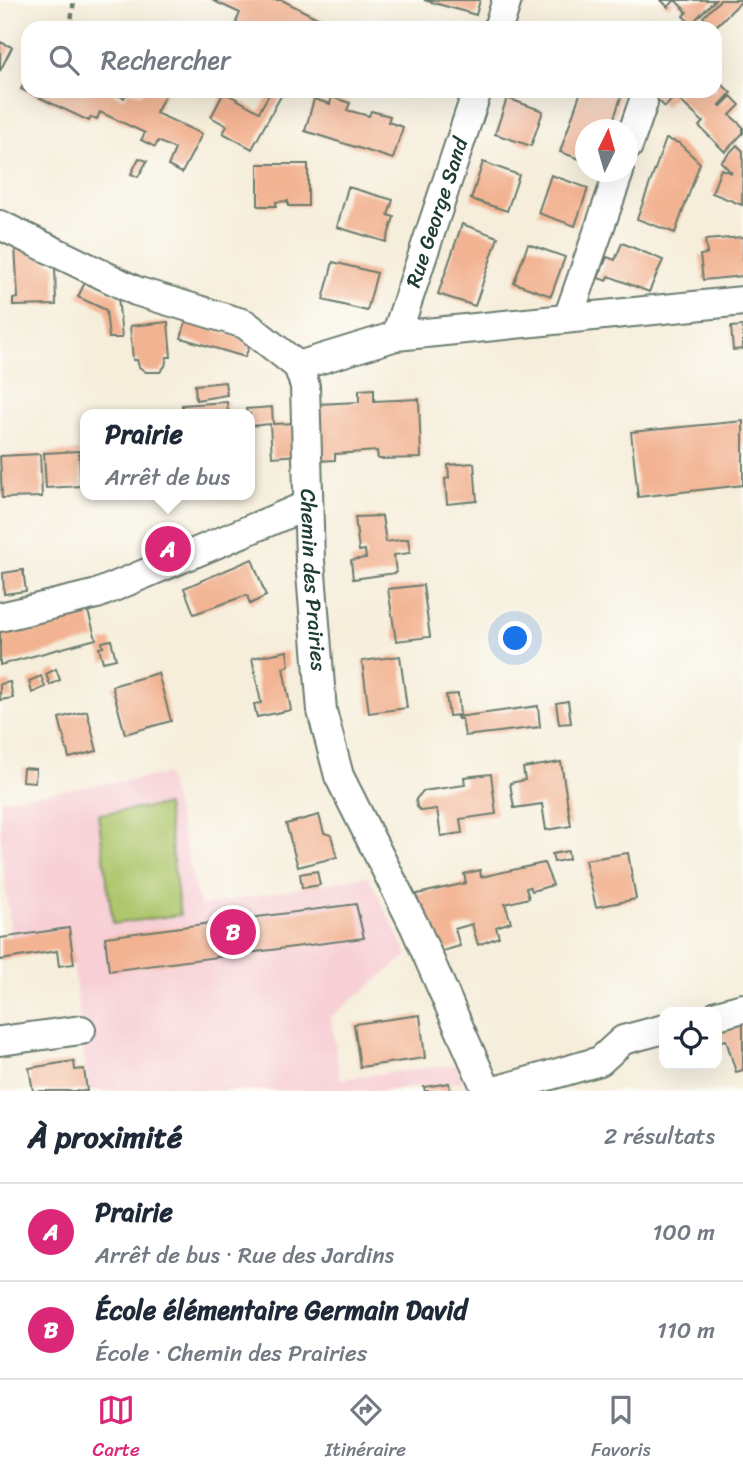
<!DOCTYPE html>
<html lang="fr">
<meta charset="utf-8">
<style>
body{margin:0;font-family:Sriracha,sans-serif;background:#f6f6f7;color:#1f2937}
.controls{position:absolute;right:21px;bottom:21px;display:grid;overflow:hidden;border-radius:14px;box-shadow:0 7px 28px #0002}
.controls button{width:63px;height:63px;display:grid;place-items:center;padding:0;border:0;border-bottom:2px solid #e0e1e3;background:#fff;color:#1f2937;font:35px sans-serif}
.compass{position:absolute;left:575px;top:119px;width:63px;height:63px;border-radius:50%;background:#fff;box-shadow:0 7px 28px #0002;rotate:5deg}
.you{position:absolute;left:516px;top:639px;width:24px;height:24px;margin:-18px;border:5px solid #fff;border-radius:50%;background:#1a73e8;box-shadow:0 0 0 10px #1a73e833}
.badge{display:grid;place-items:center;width:46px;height:46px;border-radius:50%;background:#db2777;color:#fff;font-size:23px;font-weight:700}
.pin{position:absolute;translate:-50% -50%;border:4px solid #fff;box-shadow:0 2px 7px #0006}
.popup{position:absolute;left:80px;top:409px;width:175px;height:91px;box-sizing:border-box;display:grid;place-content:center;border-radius:14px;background:#fff;filter:drop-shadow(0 2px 5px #0005);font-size:23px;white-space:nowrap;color:#747a83}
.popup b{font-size:26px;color:#1f2937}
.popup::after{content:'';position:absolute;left:50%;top:100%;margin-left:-14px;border:14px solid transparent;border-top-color:#fff}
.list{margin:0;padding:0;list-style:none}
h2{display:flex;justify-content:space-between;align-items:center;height:91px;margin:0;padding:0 28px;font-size:30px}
h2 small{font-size:23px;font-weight:400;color:#747a83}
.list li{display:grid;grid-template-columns:46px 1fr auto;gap:21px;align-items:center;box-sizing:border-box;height:98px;padding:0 28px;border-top:2px solid #e0e1e3}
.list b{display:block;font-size:26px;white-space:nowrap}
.list p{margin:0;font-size:23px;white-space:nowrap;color:#747a83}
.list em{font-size:23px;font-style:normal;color:#747a83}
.icon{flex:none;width:38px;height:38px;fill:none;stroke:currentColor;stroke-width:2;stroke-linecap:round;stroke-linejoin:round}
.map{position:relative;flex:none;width:743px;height:1091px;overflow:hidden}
.search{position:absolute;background:#fff;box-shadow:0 7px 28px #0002;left:21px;right:21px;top:21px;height:77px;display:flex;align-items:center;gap:18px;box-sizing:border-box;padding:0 24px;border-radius:21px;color:#747a83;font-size:26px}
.sheet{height:287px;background:#fff}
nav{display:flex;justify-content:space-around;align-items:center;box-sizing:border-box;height:98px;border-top:2px solid #e0e1e3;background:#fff;font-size:19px;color:#747a83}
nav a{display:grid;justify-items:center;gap:4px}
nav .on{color:#db2777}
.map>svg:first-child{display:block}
.built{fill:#f7cfd5}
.green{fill:#aec66c;stroke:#668250;stroke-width:2}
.building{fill:#f2b392}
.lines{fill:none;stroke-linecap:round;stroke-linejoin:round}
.minor-casing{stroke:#6a7b6e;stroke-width:32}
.path{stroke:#6a7b6e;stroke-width:4.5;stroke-dasharray:5 5;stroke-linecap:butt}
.minor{stroke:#fff;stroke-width:28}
.labels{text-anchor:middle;stroke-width:6;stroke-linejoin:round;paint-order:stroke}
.street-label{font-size:21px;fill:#1f3d34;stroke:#fdfcf7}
</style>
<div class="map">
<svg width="743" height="1091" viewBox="0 0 743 1091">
<rect width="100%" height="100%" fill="#fdfcf7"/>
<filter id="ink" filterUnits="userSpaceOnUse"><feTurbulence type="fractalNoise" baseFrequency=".0143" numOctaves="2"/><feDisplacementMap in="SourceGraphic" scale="14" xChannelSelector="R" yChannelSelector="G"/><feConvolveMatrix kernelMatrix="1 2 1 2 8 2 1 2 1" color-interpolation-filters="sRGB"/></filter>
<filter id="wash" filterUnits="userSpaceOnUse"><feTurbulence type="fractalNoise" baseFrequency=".00686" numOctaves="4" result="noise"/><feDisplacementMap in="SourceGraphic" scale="28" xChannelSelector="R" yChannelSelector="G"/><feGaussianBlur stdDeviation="1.57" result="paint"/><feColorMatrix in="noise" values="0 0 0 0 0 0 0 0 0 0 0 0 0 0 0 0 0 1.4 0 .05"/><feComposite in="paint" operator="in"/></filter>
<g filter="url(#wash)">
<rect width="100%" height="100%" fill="#f6eedb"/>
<!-- built -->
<path class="built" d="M167,774L200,906L368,876L408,955L331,1017L340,1079L459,1064L463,1081L386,1091H88L69,928L11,936L0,836V800Z"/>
<!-- green -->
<path class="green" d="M166,805L180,915L113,924L98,814Z"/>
<g id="blocks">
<!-- building -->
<path class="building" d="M212,0H282L327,23L324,28H245L236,22L240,13Z
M424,0H480L476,15Z
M661,0H715L691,24L683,16L687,12L675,0L668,7Z
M720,0H743L714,28L703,17Z
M0,42L12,47L0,71Z
M28,76V91H108L124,98L128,91L142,94L143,91H167L156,113L202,134L182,173L168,166L175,149L158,141L155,147L141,140L145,133L100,112L97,119L91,117L89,121L21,89Z
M715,77L731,93L720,105L721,106L731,96L740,105L730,115L743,127V133L725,152L699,126L703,122L676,97L682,91H715Z
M271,91L281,96L252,149L223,133L227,126L211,117L224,92L259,112Z
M581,91H623L610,130H585V161L560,152Z
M649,91H672L676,95L665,107Z
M332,97L350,103L347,110L369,116L371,111L390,116L388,122L403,127L393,159L305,131L314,99L330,104Z
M507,98L543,111L531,146L495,134Z
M666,139L679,143L700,163L675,233L637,219Z
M737,145L743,151L742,205L712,193L721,169L732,173L721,162Z
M139,158L147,161L138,177L131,174Z
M483,162L519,175L507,211L471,199Z
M258,164H308V206H288V201L276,202V206H258Z
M551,175L588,188L575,226L538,213Z
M348,187L393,200L388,215L394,217L386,242L337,227Z
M462,224L498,237L475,306L438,294Z
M743,237V276L703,280L700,255L707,254L705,240Z
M622,243L663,260L649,292L609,276L607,281L598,278L607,257L615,260Z
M528,244L565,257L551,296L514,283Z
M15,246L55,265L56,305L13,306V299L18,298Z
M333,262L377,273L367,311L323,300Z
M86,280L118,296L122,338H109L106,310L78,297Z
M186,321L239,337L250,345L245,357L181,338Z
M168,322L171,357H167L165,366L160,372H146L139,367L137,360H133L130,326Z
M743,326V349L733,350L731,327Z
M225,382L227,395L196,400L195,385Z
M374,389V401L419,399L421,458L378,459L377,451L335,454V460L318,461L317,404L359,402V390Z
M227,402L228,414H182V405Z
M272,407L273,424L296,423L299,455L272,457L270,424L250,426V414H247L246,409Z
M743,421V485L638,497L631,432Z
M79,451L81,486L46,488L44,453Z
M40,454L42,497L2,498L0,456Z
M474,463L477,501L447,504L445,479L449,478L448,465Z
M382,516L386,542L408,539L410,553L394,555L396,573L353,579L351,560L366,558L365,550L359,551L355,517Z
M252,559L266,596L250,604L247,595L194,614L184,588Z
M23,570L26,591L4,594L3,573Z
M423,585L430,637L396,641L388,589Z
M87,608L96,639L0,665V629Z
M111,640L116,659L103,662L99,648L103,647L102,642Z
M287,651L289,666L283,668L291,710L257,717L254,704L261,703L252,658Z
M400,656L407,708L369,713L362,661Z
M56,669L60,680L50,685L46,674Z
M158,673L171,721L125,734L112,686Z
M41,676L45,687L32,693L29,681Z
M10,682L13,698L0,700V684Z
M458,694L460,715L449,716L446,695Z
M568,701L571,723L559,724L556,703Z
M538,706L540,727L465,736L462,719H458L457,717Z
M87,711L97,751L69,758L59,718Z
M561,762L571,826L546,830L542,804L514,808L510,783L525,780L523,768Z
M23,768L36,769L35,782L22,781Z
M491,774L496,814L460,819L462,833L441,836L437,809L421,811L417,807L416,799L423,791L465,785L464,777Z
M319,815L324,833L331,835L337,857L298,867L286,824Z
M568,851L569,859L554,862L552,854Z
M628,853L636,899L596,907L585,860Z
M544,863L553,885L532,891L530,887L526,888L529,898L505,904L511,922L496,927L499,937L478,945L472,924L455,929L460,946L439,952L413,895L466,883L464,874L480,870L481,877Z
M317,871L320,885L302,888L300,874Z
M356,904L364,938L109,971L105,937Z
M69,928L74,964L59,966L57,951L0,960V938Z
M420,1015L425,1058L360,1067L354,1024Z
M741,1017L743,1026V1070L736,1072L726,1040L717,1042V1024Z
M74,1061L75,1070L84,1069L87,1091H33L29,1068Z
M449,1083L450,1091H425L424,1087Z"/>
</g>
</g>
<g filter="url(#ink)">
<use href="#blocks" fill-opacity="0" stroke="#6a7b6e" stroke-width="2"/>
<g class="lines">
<!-- minor casing -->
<g class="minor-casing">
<g id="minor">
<path d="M498,28L507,0"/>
<path d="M628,146L643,103"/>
<path id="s1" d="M0,225L136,291L245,324L298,366L305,386L310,561L322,711L339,776L415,927L487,1091"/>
<path d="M568,318L619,172"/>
<path id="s2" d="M396,336L477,91"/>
<path d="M298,366L396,336L743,301"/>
<path d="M0,617L97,594L308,505"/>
<path d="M717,1015L743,1008"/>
<path d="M0,1041L81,1030"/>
<path d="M495,1091L600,1061L623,1040L664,1029"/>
</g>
</g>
<!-- path -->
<path class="path" d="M70,28L74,0"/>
<!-- minor -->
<use href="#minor" class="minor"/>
</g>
</g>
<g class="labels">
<!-- street labels -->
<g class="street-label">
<text dy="7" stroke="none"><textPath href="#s2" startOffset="130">Rue George Sand</textPath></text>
<text dy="7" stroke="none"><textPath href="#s1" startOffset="548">Chemin des Prairies</textPath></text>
</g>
</g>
</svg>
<div class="controls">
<button><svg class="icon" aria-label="locate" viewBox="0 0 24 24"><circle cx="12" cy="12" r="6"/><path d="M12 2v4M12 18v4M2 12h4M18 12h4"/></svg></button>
</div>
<svg class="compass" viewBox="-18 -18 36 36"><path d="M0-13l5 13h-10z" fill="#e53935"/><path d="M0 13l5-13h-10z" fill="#747a83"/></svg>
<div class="you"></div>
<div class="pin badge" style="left:168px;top:549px">A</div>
<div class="popup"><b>Prairie</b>Arrêt de bus</div>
<div class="pin badge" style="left:233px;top:932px">B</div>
<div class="search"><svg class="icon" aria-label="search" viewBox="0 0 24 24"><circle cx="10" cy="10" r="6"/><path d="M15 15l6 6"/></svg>Rechercher</div>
</div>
<section class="sheet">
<h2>À proximité<small>2 résultats</small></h2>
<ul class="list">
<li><span class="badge">A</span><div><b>Prairie</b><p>Arrêt de bus · Rue des Jardins</p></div><em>100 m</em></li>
<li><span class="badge">B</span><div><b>École élémentaire Germain David</b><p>École · Chemin des Prairies</p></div><em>110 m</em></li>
</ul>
</section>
<nav>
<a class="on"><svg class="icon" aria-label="map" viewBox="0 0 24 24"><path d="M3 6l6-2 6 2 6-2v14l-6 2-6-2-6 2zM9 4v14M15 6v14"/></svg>Carte</a>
<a><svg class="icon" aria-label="directions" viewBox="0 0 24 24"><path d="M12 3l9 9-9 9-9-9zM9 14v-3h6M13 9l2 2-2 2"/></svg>Itinéraire</a>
<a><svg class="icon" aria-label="saved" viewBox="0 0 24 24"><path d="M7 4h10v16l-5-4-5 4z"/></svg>Favoris</a>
</nav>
